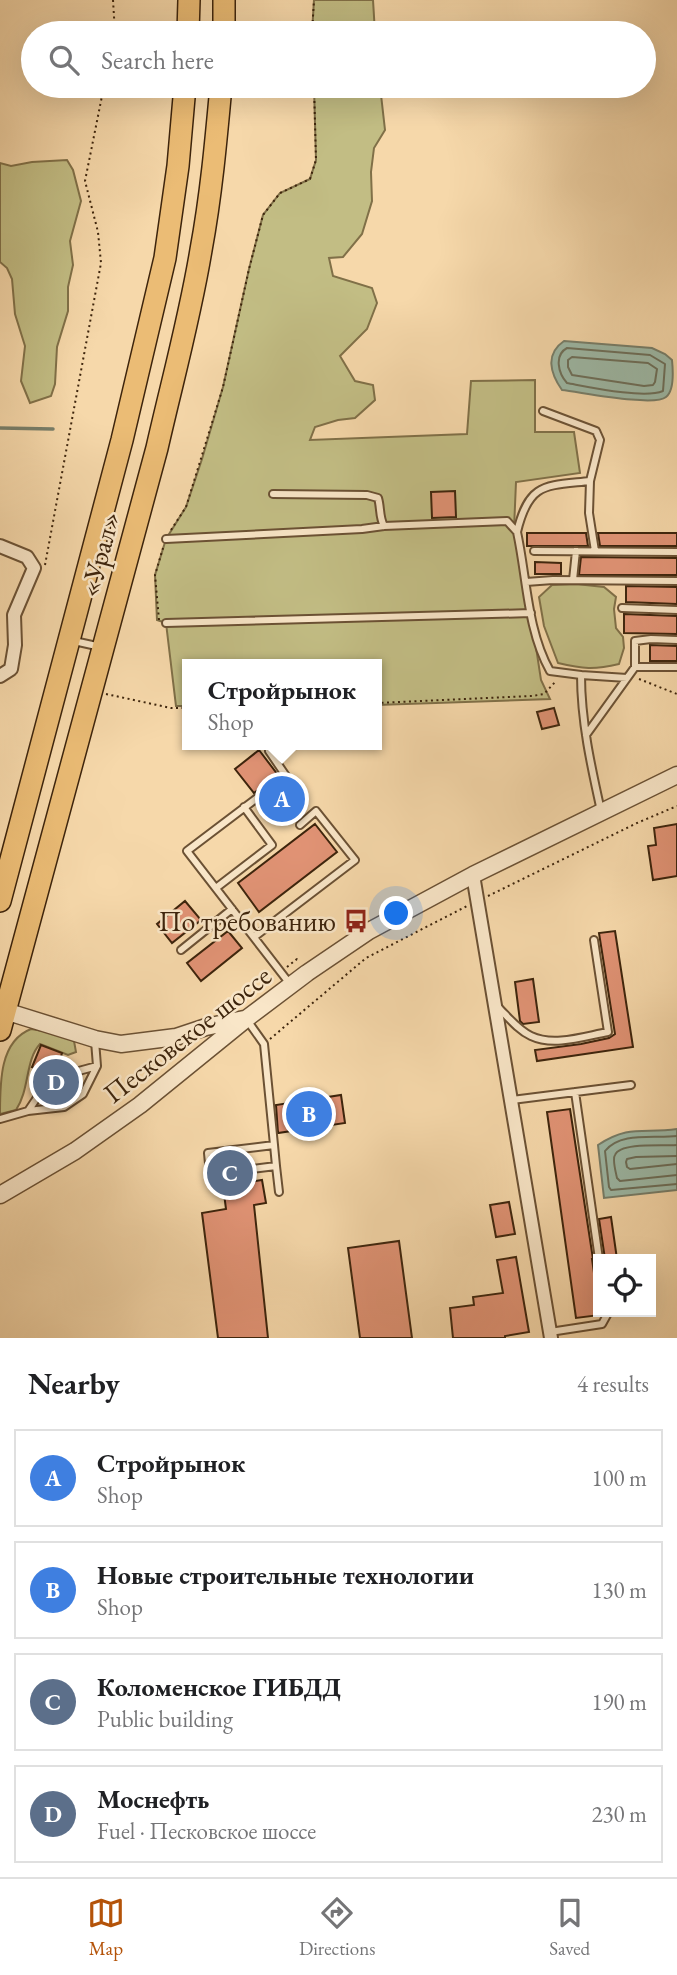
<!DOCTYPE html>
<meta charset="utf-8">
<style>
body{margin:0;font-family:"EB Garamond",serif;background:#f2f2f2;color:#202124}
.controls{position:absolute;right:21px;bottom:21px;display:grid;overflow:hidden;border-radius:0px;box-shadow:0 7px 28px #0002}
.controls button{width:63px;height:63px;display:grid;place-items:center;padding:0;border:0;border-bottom:2px solid #e0e0e0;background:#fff;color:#202124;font:35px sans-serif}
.you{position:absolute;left:397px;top:914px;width:24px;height:24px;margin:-18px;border:5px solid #fff;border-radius:50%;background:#1a73e8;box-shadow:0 0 0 10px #1a73e833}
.badge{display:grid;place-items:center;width:46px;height:46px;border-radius:50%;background:#b45309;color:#fff;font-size:23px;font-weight:700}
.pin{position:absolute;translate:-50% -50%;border:4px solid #fff;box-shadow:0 2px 7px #0006}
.popup{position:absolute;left:182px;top:659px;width:200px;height:91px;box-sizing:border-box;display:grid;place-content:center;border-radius:0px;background:#fff;filter:drop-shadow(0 2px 5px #0005);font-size:23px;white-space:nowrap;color:#757577}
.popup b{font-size:26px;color:#202124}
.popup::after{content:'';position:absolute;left:50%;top:100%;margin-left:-14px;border:14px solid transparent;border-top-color:#fff}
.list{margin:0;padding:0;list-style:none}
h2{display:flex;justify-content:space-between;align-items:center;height:91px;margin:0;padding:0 28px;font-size:30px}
h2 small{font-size:23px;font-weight:400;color:#757577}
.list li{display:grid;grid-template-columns:46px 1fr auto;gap:21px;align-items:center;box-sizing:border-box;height:98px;margin:0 14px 14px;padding:0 14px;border:2px solid #e0e0e0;border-radius:0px}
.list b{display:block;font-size:26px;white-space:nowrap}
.list p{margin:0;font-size:23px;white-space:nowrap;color:#757577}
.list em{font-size:23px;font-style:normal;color:#757577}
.icon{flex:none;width:38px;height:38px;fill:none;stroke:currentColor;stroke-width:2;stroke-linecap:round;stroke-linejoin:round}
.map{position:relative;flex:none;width:677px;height:1338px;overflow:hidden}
.search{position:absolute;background:#fff;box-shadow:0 7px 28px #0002;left:21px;right:21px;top:21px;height:77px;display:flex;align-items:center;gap:18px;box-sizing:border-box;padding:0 24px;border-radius:38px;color:#757577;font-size:26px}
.sheet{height:539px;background:#fff}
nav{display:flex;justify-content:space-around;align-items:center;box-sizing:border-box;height:98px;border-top:2px solid #e0e0e0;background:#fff;font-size:19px;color:#757577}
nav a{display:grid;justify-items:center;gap:4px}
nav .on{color:#b45309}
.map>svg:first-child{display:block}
.green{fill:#c2bd84;stroke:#807048;stroke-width:2}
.water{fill:#9dbaa8;stroke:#777e6a;stroke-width:2}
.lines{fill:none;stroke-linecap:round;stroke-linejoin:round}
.shore{stroke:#6d6f5a;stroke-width:2}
.stream{stroke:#777e6a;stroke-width:3.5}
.building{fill:#e19375;stroke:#3d240c;stroke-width:2}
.service-casing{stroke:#6b5134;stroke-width:10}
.minor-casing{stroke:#6b5134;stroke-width:16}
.tertiary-casing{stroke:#6b5134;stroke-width:19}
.trunk-casing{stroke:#3d240c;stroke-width:24}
.path{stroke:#3d240c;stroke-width:2;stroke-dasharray:2 3.5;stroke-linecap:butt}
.service{stroke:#f9e6c8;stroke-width:6}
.minor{stroke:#f9e6c8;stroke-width:12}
.tertiary{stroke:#f9e6c8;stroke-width:16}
.trunk{stroke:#ebbc75;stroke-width:21}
.labels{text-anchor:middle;stroke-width:5;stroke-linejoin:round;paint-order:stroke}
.street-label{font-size:28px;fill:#3d240c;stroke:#f9e6c8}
.poi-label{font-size:28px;fill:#3d240c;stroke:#f9e6c8;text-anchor:end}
</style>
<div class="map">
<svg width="677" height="1338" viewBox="0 0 677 1338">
<rect width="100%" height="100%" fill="#f6d8aa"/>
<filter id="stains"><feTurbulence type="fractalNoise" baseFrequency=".00286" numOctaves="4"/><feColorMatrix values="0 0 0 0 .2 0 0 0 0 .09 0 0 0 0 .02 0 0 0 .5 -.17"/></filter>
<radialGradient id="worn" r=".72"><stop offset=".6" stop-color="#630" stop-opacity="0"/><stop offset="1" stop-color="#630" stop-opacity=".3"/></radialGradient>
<!-- green -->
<path class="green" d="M314,0H373L375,33H312Z
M314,86H380L385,130L374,148L371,172L372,201L362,234L343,257L329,258L333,276L372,288L377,303L367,329L340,356L355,381L373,385L375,400L355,418L338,420L315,427L310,440L467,434L471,381L535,380V432H574L580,473L516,482L514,529L526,582L541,680L550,699L377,705L376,664H188L187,706H176L166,623L157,620L155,575L166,539L186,507L202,459L223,387L249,269L263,215L280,193L310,179L316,160Z
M67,160L73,170L81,201L70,241L73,265L68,287V311L57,347L55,384L51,396L30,403L21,381L25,346L15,314L12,279L7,268L0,262V163L11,166L32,162Z
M576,584L604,587L616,597L614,609L616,628L623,637L624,648L619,664C594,670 583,669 558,663L544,626L539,597L552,585Z
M31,1029C46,1031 60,1034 74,1041L76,1052L68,1055L40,1044C25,1060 30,1089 16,1110L0,1114C0,1081 0,1041 31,1029Z"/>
<!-- water -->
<path class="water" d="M564,341L652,348L665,354L672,360C673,370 674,391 666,397C654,407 581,392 562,390C550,373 545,354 564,341Z
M677,1129V1190L604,1198L598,1145C630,1124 644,1134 677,1129Z"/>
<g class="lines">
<!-- shore -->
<path class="shore" d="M567,348L650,355L665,364L663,391C644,399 589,387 567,383C558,373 554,355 567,348Z
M572,357L648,363L657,369L655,382L653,385L644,386L572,375L568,367V360Z
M677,1136C654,1139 621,1131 605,1151L609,1187L611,1190L677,1184
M677,1145C665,1146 620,1142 615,1155C612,1159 616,1173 617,1178L620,1181L677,1175
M677,1156L636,1157L627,1159L626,1162L627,1167L630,1169L677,1164"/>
<!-- stream -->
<path class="stream" d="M0,428L53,429"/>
</g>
<!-- building -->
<path class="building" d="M455,491L456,517L432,518L431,492Z
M527,533H586L588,546H527Z
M598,533H677V546H600Z
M581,557L677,558V575H579Z
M535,562L561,563V574H535Z
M626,586L677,587V604L626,602Z
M624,614L677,616V634L624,633Z
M650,645L677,646V661H650Z
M554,708L559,725L542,729L537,712Z
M259,750L278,775L254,793L235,769Z
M315,824L337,852L259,912L238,883Z
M677,824V876L653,880L648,846L656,845L654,828Z
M185,901L201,920L172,943L157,924Z
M228,931L242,948L201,981L187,963Z
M615,931L633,1047L537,1061L535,1050L581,1044L609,1038L615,1034L599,933Z
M533,979L539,1022L523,1024L520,1021L515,982Z
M41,1045L62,1053L59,1063L62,1070L58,1076L62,1080H67L70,1088L53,1096L50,1089L53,1084L52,1080L45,1078L42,1070L32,1067Z
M341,1095L345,1123L278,1133L276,1105Z
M570,1109L593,1259H592L600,1315L576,1318L547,1112Z
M262,1180L266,1203L254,1205L268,1338H218L202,1213L226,1209L223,1186Z
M509,1202L515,1234L496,1237L490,1205Z
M611,1217L617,1259H605L599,1219Z
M399,1241L412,1338H360L348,1248Z
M516,1257L529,1332L505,1336V1338H453L450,1308L474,1305L473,1297L503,1293L497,1260Z"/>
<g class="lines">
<!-- service casing -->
<g class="service-casing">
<path id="service" d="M543,411L596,431L600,440L590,481C545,486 529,482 517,532C527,578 527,630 550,671L581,675C581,721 591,766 601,811
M590,481L589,513L595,551
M273,494L367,495L378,498C381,508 379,517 384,526
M166,539L362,529L384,526L507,521L517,532
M534,551L677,552
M573,580L576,551
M526,582L553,580L677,581
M622,608L677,610
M166,623L531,613
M74,641L101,647
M635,667H677
M581,675L627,678
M586,735L635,667V641L651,639L677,640
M269,751L286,776L187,851L290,984
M216,888L272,845L244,807
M254,937L355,860L316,811L300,825
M181,950L232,909
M498,1007C508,1017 518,1030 531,1036C554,1047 585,1036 608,1032L594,940
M247,1020L264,1044L274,1145L208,1153L210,1174L276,1166L279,1192
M64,1075L97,1066
M575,1092L599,1259
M512,1100L631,1085
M28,1111L47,1083
M0,1119L28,1111L64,1107L83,1094L97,1066L95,1041
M274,1145L276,1166
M550,1332L602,1324L607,1315L606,1312"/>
</g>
<!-- minor casing -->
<g class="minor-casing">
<path id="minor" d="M0,546L27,557L34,568L14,615L15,645L11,669L0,676
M473,875L551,1338"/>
</g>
<!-- tertiary casing -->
<g class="tertiary-casing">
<path id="tertiary" d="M5,1011L95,1039L121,1044L176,1037L206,1027L244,1019
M0,1195L75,1151L140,1105L246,1019L307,973L369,931L473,875L677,775"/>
</g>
<!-- trunk casing -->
<g class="trunk-casing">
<path id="trunk" d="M188,33L189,0
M224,33V0
M0,901L122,440L165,258L178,166L185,86
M0,1030L157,448C172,382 190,317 201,250C211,196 216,141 221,86"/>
</g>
<!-- path -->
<path class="path" d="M113,0L115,33
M312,33L314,0
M171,530L186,507L223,387L249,269L263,215L280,193L310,179L316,160L314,86
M45,565L101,263L98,232L85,181L104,86
M159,620L155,575L163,548
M639,679L677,694
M106,694L171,708H188
M376,703L532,696L544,694L556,681
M488,896L637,823L677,806
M287,967L297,959L299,962
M270,1039L366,958L467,906"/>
<!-- service -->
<use href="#service" class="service"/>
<!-- minor -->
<use href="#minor" class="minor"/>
<!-- tertiary -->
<use href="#tertiary" class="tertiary"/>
<!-- trunk -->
<use href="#trunk" class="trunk"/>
</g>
<!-- icons -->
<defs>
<g id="bus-bare" transform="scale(1.89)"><path d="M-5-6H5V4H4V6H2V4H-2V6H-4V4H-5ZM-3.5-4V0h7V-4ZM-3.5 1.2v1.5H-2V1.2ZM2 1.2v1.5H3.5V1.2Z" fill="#8f2418" stroke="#f9e6c8" stroke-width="2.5" paint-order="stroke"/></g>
</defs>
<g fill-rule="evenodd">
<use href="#bus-bare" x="356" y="921"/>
</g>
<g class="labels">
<!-- street labels -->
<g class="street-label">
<text transform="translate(99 554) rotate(-75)" y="10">«Урал»</text>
<text transform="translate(187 1034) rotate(-38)" y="10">Песковское шоссе</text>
</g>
<!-- poi labels -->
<g class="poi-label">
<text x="336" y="931">По требованию</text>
</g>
</g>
<rect width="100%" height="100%" filter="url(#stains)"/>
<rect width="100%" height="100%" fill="url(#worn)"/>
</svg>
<div class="controls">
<button><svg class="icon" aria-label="locate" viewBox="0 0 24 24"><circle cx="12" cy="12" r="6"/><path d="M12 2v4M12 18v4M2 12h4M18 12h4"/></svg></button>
</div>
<div class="you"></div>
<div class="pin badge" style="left:282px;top:799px;background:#3f7fe0">A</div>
<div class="popup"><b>Стройрынок</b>Shop</div>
<div class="pin badge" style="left:309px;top:1114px;background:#3f7fe0">B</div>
<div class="pin badge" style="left:230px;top:1173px;background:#5c6f8a">C</div>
<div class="pin badge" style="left:56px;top:1082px;background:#5c6f8a">D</div>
<div class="search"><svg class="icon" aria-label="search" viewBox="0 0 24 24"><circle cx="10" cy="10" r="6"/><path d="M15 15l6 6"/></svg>Search here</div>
</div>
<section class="sheet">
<h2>Nearby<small>4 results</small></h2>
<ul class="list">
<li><span class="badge" style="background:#3f7fe0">A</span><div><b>Стройрынок</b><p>Shop</p></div><em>100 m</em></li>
<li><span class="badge" style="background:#3f7fe0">B</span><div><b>Новые строительные технологии</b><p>Shop</p></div><em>130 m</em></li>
<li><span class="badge" style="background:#5c6f8a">C</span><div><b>Коломенское ГИБДД</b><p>Public building</p></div><em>190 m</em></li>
<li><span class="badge" style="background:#5c6f8a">D</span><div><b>Моснефть</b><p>Fuel · Песковское шоссе</p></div><em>230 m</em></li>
</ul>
</section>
<nav>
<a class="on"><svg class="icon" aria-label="map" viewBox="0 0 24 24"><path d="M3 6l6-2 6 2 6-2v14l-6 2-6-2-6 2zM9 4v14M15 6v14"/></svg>Map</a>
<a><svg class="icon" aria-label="directions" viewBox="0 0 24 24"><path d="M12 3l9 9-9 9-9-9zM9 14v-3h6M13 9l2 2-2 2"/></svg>Directions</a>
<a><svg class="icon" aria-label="saved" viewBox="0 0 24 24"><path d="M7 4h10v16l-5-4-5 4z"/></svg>Saved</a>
</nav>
